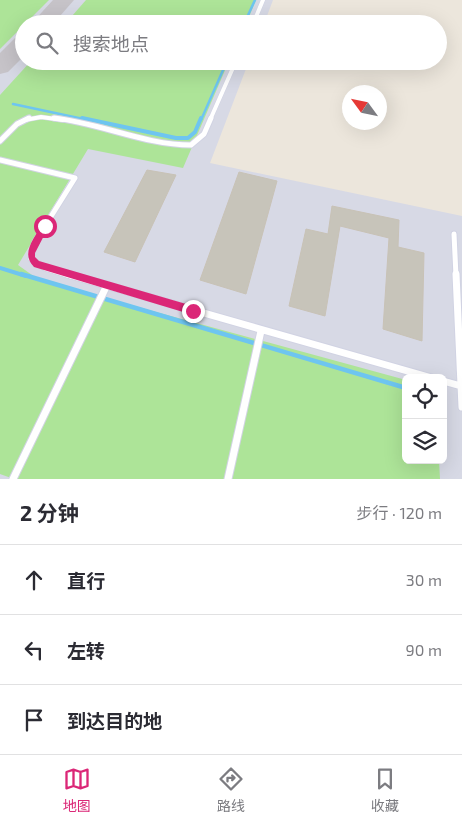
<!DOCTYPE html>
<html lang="zh">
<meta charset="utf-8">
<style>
body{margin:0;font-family:"Exo 2","Noto Sans SC",sans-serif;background:#f2f2f3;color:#2b2b33}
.controls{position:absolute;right:15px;bottom:15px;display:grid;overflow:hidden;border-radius:8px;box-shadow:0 5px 20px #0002}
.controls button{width:45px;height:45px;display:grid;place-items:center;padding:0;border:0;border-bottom:1px solid #e1e1e2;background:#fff;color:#2b2b33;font:25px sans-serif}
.compass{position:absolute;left:342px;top:85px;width:45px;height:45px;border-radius:50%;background:#fff;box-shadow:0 5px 20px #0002;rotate:303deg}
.stop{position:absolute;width:15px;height:15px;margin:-11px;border:4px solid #db2777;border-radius:50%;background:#fff}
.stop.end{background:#db2777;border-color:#fff;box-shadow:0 1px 5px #0008}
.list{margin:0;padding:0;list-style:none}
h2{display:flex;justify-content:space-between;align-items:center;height:65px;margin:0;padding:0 20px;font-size:21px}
h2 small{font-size:16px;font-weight:400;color:#7c7c81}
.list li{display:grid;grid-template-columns:32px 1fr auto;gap:15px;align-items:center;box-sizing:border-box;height:70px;padding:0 20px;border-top:1px solid #e1e1e2}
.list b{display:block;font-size:19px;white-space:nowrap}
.list em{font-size:16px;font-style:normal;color:#7c7c81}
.icon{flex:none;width:28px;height:28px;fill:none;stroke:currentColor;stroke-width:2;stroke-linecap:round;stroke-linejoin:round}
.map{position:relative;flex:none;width:462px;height:479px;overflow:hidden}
.search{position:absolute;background:#fff;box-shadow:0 5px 20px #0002;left:15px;right:15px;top:15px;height:55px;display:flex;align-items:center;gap:12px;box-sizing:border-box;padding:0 18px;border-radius:28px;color:#7c7c81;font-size:19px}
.sheet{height:275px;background:#fff}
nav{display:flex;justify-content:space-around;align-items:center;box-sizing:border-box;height:70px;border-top:1px solid #e1e1e2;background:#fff;font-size:14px;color:#7c7c81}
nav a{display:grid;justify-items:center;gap:2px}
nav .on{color:#db2777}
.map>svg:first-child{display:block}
.airport{fill:#d7d9e5;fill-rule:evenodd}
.green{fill:#ade498}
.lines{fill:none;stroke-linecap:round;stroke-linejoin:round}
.stream-far2{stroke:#6ec5f0;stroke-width:2.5}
.stream-far1{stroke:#6ec5f0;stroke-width:4}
.stream{stroke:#6ec5f0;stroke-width:4.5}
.taxiway{fill:#c6c3c8;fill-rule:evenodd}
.building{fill:#c7c4ba;stroke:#c8c2b6}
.service-far2-casing{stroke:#d1d3e3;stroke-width:5}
.service-far1-casing{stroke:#d1d3e3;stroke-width:7}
.service-casing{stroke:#d1d3e3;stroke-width:9}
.service-far2{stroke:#fff;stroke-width:4}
.service-far1{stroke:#fff;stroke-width:5}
.service{stroke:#fff;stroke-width:7}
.route{fill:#db2777}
</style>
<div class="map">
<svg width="462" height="479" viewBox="0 0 462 479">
<rect width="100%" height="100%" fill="#ece6dc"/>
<!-- airport -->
<path class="airport" d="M0,0H273L264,24H24V61H249L210,163L462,216V479H0ZM406,378H443V460H406Z"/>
<!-- green -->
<path class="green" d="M0,0H49L0,49Z
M86,0H256L246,24H65Z
M31,61H229L183,168L88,149L18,265L39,280L406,380V460H439L440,479H14L0,474V95Z"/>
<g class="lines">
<!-- stream-far2 -->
<path class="stream-far2" d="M244,24L255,0
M13,104L88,120
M201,120L227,61"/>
<!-- stream-far1 -->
<path class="stream-far1" d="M82,118L176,138H188L195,132L201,118
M0,268L26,276"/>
<!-- stream -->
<path class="stream" d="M21,274L406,388"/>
<!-- taxiway -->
<path class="taxiway" d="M53,0H74L53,24H31Z
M24,35V56L8,72L0,74V53L16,37Z"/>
</g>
<!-- building -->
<path class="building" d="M147,170L176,175L135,262L104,252Z
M239,172L277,181L246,294L200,280Z
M332,206L399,220L398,247L424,253L422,341L383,329L389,238L340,226L325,316L289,306L306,229L328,234Z"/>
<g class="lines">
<!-- service-far2 casing -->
<g class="service-far2-casing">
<path id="service-far2" d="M253,24L263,0
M25,120L41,117L63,120
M210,120L236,61"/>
</g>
<!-- service-far1 casing -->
<g class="service-far1-casing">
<path id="service-far1" d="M54,118C100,123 145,145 191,145L204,134L211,118
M0,141L17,124L29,118
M0,160L75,178L35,242L31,259L45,268L71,276
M454,234L456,276"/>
</g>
<!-- service casing -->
<g class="service-casing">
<path id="service" d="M67,274L432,378
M456,274L462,407
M443,381L461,386
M13,479L107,285
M228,479L261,331"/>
</g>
<!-- service-far2 -->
<use href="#service-far2" class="service-far2"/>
<!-- service-far1 -->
<use href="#service-far1" class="service-far1"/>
<!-- service -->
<use href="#service" class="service"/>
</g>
<!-- route -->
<path class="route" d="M45,223L49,226L35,253V257L39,261L193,306L196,308V314L193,315L34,267C20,253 35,238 42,224Z"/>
</svg>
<div class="controls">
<button><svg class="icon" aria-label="locate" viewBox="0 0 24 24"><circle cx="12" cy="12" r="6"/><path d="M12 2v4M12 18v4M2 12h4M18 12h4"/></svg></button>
<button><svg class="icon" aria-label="layers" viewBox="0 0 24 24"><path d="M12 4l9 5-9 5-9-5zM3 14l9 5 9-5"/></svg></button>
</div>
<svg class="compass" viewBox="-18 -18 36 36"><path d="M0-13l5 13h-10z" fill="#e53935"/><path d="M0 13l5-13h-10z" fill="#7c7c81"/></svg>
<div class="stop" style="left:45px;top:226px"></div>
<div class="stop end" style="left:193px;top:311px"></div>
<div class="search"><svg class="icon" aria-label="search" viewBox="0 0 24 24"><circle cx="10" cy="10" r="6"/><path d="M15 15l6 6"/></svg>搜索地点</div>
</div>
<section class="sheet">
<h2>2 分钟<small>步行 · 120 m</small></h2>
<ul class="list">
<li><svg class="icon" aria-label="ahead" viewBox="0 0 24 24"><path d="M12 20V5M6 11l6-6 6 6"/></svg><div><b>直行</b></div><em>30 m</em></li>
<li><svg class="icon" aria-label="left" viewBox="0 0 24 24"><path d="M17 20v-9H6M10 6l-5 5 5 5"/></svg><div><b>左转</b></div><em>90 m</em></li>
<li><svg class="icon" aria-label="arrive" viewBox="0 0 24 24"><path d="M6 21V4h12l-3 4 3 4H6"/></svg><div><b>到达目的地</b></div></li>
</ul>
</section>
<nav>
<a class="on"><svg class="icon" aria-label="map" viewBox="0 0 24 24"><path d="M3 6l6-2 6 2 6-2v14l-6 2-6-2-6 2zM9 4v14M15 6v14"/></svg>地图</a>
<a><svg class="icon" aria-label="directions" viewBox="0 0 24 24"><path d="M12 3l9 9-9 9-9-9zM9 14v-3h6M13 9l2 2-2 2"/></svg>路线</a>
<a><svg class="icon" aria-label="saved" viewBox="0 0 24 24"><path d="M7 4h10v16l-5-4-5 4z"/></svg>收藏</a>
</nav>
